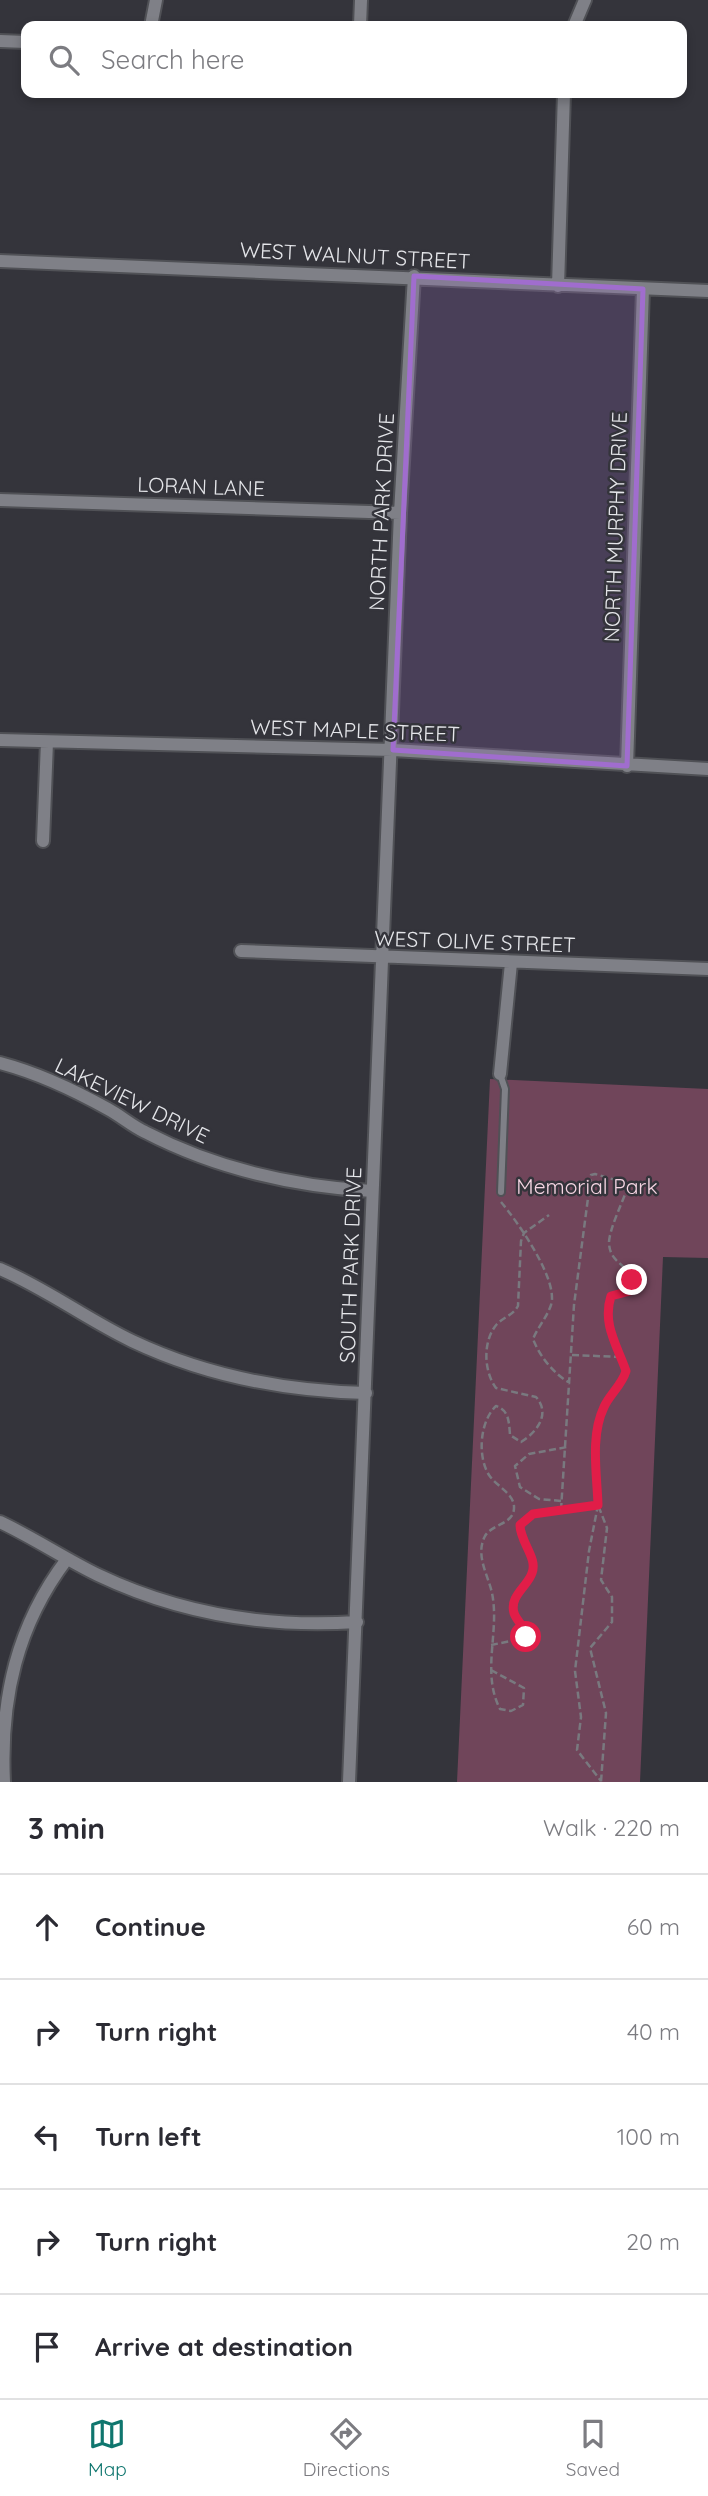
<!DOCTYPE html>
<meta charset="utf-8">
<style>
body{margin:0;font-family:Quicksand,sans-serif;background:#f7f7f7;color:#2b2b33}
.stop{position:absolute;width:21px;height:21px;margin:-16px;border:5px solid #e11d48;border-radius:50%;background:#fff}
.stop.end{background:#e11d48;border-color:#fff;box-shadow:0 2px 7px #0008}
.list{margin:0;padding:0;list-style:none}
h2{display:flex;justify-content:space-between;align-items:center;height:91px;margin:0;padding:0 28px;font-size:30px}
h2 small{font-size:23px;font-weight:400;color:#7c7c81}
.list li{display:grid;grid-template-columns:46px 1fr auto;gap:21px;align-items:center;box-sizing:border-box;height:105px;padding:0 28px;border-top:2px solid #e1e1e2}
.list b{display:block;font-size:26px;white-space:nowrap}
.list em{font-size:23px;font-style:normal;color:#7c7c81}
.icon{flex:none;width:38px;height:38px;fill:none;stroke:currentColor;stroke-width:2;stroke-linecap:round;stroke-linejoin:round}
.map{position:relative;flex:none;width:708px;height:1782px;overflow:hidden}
.search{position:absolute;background:#fff;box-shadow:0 4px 10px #0003;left:21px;right:21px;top:21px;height:77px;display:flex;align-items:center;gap:18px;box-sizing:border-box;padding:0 24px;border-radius:14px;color:#7c7c81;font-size:26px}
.sheet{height:616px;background:#fff}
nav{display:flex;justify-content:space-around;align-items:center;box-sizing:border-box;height:98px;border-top:2px solid #e1e1e2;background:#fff;font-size:19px;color:#7c7c81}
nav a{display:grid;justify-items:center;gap:4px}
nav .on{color:#0f766e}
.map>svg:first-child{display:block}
.green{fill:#70455a}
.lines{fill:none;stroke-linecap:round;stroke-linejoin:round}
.service-casing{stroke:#505156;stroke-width:10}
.minor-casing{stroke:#505156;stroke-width:16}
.path{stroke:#79797f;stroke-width:2.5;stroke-dasharray:7 3.5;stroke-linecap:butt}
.service{stroke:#7f8087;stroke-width:6}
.minor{stroke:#7f8087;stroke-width:12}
.route{stroke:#e11d48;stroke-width:9}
.marked{fill:#a06dce;fill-opacity:0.2;stroke:#a06dce;stroke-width:5;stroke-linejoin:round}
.labels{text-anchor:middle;stroke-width:5;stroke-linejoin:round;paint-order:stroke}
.street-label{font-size:21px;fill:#e5e6ea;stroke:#34343b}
.park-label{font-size:21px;fill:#f6d5e3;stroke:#34343b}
</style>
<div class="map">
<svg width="708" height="1782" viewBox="0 0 708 1782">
<rect width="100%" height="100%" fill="#34343b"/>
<!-- green -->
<path class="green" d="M490,1079L708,1089V1258L663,1257L640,1782H457Z"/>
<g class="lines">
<!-- service casing -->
<g class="service-casing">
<path id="service" d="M500,1074L505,1089L501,1192"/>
</g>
<!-- minor casing -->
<g class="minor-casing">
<path id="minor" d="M151,26L156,0
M360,26L361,0
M574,26L585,0
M0,41L26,42
M0,261L708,291
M558,286L564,93
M0,500L400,513
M0,740L393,750L708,769
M627,766L643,289
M43,841L47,742
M241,951L708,969
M0,1063C38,1073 74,1090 108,1109C121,1116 132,1126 145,1132C216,1169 292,1186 371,1191
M500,1074L511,963
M0,1269C47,1289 86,1319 132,1341C206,1376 284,1391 366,1393
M0,1522C34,1538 65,1559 98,1575C180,1614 267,1628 357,1622
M4,1782C0,1698 17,1625 67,1559
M349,1782L400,513L414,276"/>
</g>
<!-- path -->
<path class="path" d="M501,1202C517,1221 559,1280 551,1305C547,1317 538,1327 533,1339C540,1357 554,1374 570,1383
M572,1355L621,1357
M561,1501L539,1499L520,1487L515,1466L529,1454L567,1447
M561,1510L574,1305L591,1175L595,1174L629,1184C624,1199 609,1229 609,1243C610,1268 636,1262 630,1291L611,1296C602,1324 617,1345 626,1371L623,1381L603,1409L596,1438L598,1505L607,1528L601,1580L612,1597V1622L590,1648L606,1713L601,1782
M491,1645L526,1638C526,1626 514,1619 514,1608C513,1590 535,1581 533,1564C533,1555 524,1542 520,1534L524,1519L533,1514L598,1505L589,1551L575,1671L581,1717L577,1750L601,1781
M491,1670L524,1688L523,1705L511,1711L500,1709C481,1672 500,1632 492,1593C488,1575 475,1555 485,1536C492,1524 514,1524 514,1508C515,1494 496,1486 489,1475C477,1456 480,1421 496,1406C509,1410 509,1422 510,1435L521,1442C537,1432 551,1414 536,1397L496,1388C484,1372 482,1341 497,1324C504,1317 513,1315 518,1306L521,1241L524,1233L549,1215"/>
<!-- service -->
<use href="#service" class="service"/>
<!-- minor -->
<use href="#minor" class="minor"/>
</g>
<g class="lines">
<!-- route -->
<path class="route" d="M526,1637C526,1627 517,1622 514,1613C509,1596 528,1586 532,1573C538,1558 520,1542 520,1525L533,1514L598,1505C597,1474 590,1436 604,1407C610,1394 622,1385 626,1371C617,1345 602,1324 611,1296L630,1291L632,1280"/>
</g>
<!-- marked area -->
<path class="marked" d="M414,276L643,289L627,766L393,750Z"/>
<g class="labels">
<!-- street labels -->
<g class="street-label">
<text transform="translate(355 256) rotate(3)" y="7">WEST WALNUT STREET</text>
<text transform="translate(201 487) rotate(2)" y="7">LORAN LANE</text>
<text transform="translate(382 512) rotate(-87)" y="7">NORTH PARK DRIVE</text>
<text transform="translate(616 527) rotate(-88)" y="7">NORTH MURPHY DRIVE</text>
<text transform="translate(355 731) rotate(2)" y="7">WEST MAPLE STREET</text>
<text transform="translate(475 942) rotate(2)" y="7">WEST OLIVE STREET</text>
<text transform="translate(132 1101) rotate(26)" y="7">LAKEVIEW DRIVE</text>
<text transform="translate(351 1265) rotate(-88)" y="7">SOUTH PARK DRIVE</text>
</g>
<!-- park labels -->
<g class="park-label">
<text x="587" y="1194">Memorial Park</text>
</g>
</g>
</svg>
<div class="stop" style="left:526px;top:1637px"></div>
<div class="stop end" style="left:632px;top:1280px"></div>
<div class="search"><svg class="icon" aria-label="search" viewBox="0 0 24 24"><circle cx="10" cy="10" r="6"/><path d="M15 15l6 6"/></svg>Search here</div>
</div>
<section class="sheet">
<h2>3 min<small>Walk · 220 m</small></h2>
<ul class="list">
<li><svg class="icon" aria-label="ahead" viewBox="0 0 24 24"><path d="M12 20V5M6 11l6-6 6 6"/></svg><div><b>Continue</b></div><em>60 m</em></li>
<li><svg class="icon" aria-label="right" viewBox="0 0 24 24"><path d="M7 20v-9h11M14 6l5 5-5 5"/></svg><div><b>Turn right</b></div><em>40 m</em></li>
<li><svg class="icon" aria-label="left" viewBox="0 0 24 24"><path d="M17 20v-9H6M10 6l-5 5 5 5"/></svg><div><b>Turn left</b></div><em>100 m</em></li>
<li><svg class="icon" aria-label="right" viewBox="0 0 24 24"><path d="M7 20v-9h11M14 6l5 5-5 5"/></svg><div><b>Turn right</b></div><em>20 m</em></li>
<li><svg class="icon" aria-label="arrive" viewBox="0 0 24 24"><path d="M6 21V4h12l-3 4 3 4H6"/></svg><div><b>Arrive at destination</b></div></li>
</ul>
</section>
<nav>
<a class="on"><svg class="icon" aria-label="map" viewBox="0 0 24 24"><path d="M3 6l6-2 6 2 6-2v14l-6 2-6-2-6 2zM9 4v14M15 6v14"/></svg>Map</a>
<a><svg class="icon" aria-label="directions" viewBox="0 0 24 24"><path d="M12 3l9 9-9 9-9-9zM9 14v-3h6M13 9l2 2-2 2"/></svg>Directions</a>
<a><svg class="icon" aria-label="saved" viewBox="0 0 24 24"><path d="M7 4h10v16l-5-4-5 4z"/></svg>Saved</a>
</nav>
